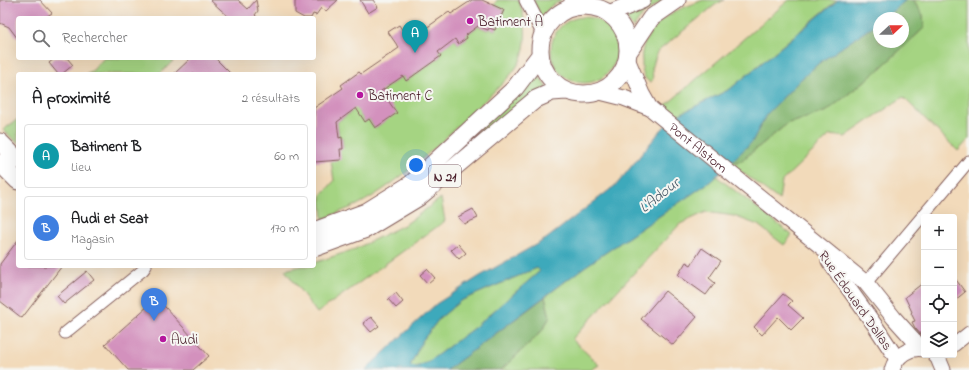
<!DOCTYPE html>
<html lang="fr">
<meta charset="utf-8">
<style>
body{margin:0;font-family:"Indie Flower",sans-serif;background:#f6f6f6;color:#202124}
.controls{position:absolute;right:12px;bottom:12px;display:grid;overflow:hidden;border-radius:4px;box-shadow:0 4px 16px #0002}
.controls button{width:36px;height:36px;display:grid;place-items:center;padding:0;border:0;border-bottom:1px solid #e0e0e0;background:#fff;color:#202124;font:20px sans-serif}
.compass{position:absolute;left:873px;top:12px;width:36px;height:36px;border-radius:50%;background:#fff;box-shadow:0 4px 16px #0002;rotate:68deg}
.you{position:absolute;left:416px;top:165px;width:14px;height:14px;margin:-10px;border:3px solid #fff;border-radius:50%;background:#1a73e8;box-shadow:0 0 0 6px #1a73e833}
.badge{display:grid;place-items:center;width:26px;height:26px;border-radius:50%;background:#2563eb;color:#fff;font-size:13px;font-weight:700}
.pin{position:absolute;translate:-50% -33px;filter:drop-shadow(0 1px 2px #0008)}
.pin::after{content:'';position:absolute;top:21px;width:14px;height:12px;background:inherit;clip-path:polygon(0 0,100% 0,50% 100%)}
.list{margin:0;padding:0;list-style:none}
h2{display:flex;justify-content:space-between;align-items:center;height:52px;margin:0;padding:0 16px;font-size:17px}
h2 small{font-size:13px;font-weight:400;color:#757577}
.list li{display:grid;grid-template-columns:26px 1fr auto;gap:12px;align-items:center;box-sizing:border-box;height:64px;margin:0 8px 8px;padding:0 8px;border:1px solid #e0e0e0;border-radius:4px}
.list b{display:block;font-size:15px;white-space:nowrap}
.list p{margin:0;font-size:13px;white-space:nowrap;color:#757577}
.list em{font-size:13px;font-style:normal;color:#757577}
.icon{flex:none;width:22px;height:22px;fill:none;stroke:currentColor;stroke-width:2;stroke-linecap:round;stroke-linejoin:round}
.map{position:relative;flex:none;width:969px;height:370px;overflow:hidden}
.search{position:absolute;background:#fff;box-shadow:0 4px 16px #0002;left:16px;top:16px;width:300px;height:44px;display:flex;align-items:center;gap:10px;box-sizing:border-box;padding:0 14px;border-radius:4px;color:#757577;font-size:15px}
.panel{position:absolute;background:#fff;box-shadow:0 4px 16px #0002;left:16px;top:72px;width:300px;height:196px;border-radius:4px}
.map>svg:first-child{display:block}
.green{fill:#a5d482;stroke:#787a56}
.forest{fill:#84b670;stroke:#676a4e}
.water{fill:#3ca9bb;stroke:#436473;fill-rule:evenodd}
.building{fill:#d391bd}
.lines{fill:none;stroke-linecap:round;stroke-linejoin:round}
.minor-casing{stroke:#85605d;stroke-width:13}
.tertiary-casing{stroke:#85605d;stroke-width:15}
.secondary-casing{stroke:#85605d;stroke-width:17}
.primary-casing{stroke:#85605d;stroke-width:19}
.minor{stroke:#fff;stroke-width:11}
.tertiary{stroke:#fff;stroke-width:13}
.secondary{stroke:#fff;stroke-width:15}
.primary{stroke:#fff;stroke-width:17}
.poi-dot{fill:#b5179e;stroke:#f6f6f2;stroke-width:1.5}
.labels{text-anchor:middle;stroke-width:4;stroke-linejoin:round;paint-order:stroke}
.shield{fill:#f6f6f2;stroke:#7e6067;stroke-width:1}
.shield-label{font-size:13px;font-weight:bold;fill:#4a1f2b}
.poi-label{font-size:14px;fill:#4a1f2b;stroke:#f6f6f2;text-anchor:start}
.street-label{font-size:14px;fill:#4a1f2b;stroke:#f6f6f2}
.water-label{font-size:15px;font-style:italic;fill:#445665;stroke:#f6f6f2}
</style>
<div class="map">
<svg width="969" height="370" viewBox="0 0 969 370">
<rect width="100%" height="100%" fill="#f6f6f2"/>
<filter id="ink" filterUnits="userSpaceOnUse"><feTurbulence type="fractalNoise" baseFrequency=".025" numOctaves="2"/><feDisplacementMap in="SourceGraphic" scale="8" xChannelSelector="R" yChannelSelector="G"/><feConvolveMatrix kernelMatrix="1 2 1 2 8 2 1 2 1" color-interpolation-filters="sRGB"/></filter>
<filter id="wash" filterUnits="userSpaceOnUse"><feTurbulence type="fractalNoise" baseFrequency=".012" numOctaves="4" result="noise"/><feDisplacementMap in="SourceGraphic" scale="16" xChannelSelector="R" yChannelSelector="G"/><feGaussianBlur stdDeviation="0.9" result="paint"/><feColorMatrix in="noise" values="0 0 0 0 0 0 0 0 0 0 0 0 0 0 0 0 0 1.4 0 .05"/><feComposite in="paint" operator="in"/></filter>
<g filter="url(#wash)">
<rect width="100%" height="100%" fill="#f2daba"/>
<!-- green -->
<path class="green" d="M497,0H518C527,19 528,43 520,61C512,77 493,92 481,104C444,139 402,182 357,205C346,210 334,214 323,219L321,196L334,181L331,161L340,149L343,148L342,137L339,138L337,122L351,112L348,107L355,102L359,112L365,122L369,119L375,128L394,114L379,92L403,76L406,81L441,56L438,51L455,39L458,44L467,38L466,35L478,26L488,30L489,28L495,30L504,10L494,6Z
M533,0H560L561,1L551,6L541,16Z
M652,0H664L644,13L633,28L624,15Z
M703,0H724L715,5L657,52L652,69L653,79L651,82H649C642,76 642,70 642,62C639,41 657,22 674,12C683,7 694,4 703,0Z
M789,0H837L730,89L676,116L665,106Z
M916,0H969V139L958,151L903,97L845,137L830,135L782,181L779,200L730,163L731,161L736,162L741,161L788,123L797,121L827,111L876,72L924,28L923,15L914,1Z
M551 50a33 33 0 1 1 66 0a33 33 0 1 1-66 0Z
M104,58H169L173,61L160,74H86L93,70Z
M535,71L547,88L467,150L464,145Z
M18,119V143L3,130Z
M716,176L792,235L784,245L758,225L734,216L706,212L680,224L572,339L599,365L591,370H501L541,332L550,317L545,297L583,268L711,181Z
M441,198L445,221L317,313L285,270L302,266H314V263L355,249L406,224Z
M537,268L540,271L475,327L428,362L416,367L410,366L422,341L439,319L460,301Z"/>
<!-- forest -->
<path class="forest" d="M906,0H916L914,2L923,15L924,28L876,72L827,111L797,121L788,123L741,161L736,162L731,161L752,142L766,115L800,80L819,63L879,22V42H903V18H884Z
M545,297L550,317L541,332L501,370H447Z"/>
<!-- water -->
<path class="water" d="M838,0H906L884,18H879V22L819,63L800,80L766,115L752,142L711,181L583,268L447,370H365L436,304L480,276L546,239L617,184L661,130L676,116L730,89ZM537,268L540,271L475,327L428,362L416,367L410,366L422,341L439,319L460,301Z"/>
<g id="blocks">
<!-- building -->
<path class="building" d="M0,0H40L52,13L44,18H18V39L9,27L0,23Z
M210,0H238L248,9L256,0L258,11L255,15L258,18H230Z
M300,0H338L326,11L321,8L316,15L313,14L311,18H304L295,13V1Z
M360,0H373L378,7L368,13Z
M472,0H482L504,10L495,30L489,28L488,30L478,26L466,35L467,38L458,44L455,39L438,52L441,56L406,81L403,76L381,91L397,113L375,128L369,119L365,122L356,108L337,122L339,138L342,137L343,149H340L341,160L314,162V108L343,88L341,85L359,72L361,74L399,48L388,32L399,25L409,40L449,12L451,14Z
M55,58H67L73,65L62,74H58L49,63Z
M191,58H215L231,74H174Z
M473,209L478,218L464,224L458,217Z
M18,240V266H62L22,318L0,301V264Z
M458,244L466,253L459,259L451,250Z
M702,248L721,261L709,278L715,283L706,295L678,275L686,262L691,265Z
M427,269L435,278L428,284L420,275Z
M87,271L94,280L64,304L57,296Z
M954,277L965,292L954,301Z
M924,282V338L915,328L912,322L915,321L911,313L912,312L905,297Z
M665,291L697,317L673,345L641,319Z
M396,293L403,302L396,308L388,299Z
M783,294L792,301L788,305L803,318L791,330L778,317L762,335L754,327Z
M157,298L209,356L193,370H128L105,344Z
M371,317L379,326L371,332L363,323Z"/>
</g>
</g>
<g filter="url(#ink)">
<use href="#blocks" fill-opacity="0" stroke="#85605d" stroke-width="1"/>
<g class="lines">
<!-- minor casing -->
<g class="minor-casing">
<path id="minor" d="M866,283L969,161
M65,333L143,270L146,266"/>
</g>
<!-- tertiary casing -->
<g class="tertiary-casing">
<path id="tertiary" d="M526,0L543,33
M571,0L579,5
M954,345L969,333"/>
</g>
<!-- secondary casing -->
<g class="secondary-casing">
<g id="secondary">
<path d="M628,61L642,94L650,108"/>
<path id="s1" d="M600,92L624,98L650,108L866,283L894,318L921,348"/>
<path d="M829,261L874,324L897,359"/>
<path d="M935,355L938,358L943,370"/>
<path d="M892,370C896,356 909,346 924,349"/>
</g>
</g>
<!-- primary casing -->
<g class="primary-casing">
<path id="primary" d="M540 50a44 44 0 1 1 88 0a44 44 0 1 1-88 0Z
M611,13L642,0
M629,51L651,18L677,0
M0,142L18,160
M0,163L18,181
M314,231L366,212L411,184L515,88L540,55
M314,248L366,229L419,197L536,99L552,92L566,91"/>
</g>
<!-- minor -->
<use href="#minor" class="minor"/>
<!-- tertiary -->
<use href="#tertiary" class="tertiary"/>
<!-- secondary -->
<use href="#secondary" class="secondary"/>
<!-- primary -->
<use href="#primary" class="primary"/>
</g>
</g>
<!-- markers -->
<g class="poi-dot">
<circle cx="470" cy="21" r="4"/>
<circle cx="360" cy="95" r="4"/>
<circle cx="163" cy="339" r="4"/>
</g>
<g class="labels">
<!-- shield labels -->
<rect class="shield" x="429" y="165" width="32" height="22" rx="3"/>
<g class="shield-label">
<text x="445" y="181">N 21</text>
</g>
<!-- poi labels -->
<g class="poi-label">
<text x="478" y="26">Batiment A</text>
<text x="368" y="100">Batiment C</text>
<text x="171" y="344">Audi</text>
</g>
<!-- street labels -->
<g class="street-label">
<text dy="5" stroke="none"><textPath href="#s1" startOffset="115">Pont Alstom</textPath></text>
<text transform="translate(856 300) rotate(55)" y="5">Rue Édouard Dallas</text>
</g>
<!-- water labels -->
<g class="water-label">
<text transform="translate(659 195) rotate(-38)" y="5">L'Adour</text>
</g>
</g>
</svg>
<div class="controls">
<button>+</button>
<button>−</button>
<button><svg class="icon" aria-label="locate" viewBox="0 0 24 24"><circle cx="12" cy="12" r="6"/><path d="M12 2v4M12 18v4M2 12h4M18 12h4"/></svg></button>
<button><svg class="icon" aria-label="layers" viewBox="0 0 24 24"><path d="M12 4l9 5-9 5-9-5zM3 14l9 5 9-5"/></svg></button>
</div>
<svg class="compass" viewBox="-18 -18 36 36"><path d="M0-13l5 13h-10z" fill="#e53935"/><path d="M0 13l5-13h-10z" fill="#757577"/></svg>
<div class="you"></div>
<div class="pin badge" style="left:415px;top:53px;background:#0f9aa8">A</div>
<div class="pin badge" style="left:154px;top:321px;background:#3f7fe0">B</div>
<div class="search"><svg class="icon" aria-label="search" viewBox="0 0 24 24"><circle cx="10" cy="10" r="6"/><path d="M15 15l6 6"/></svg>Rechercher</div>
<section class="panel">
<h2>À proximité<small>2 résultats</small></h2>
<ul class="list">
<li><span class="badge" style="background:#0f9aa8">A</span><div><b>Batiment B</b><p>Lieu</p></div><em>60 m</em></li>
<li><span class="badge" style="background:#3f7fe0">B</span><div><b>Audi et Seat</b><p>Magasin</p></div><em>170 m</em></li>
</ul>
</section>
</div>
